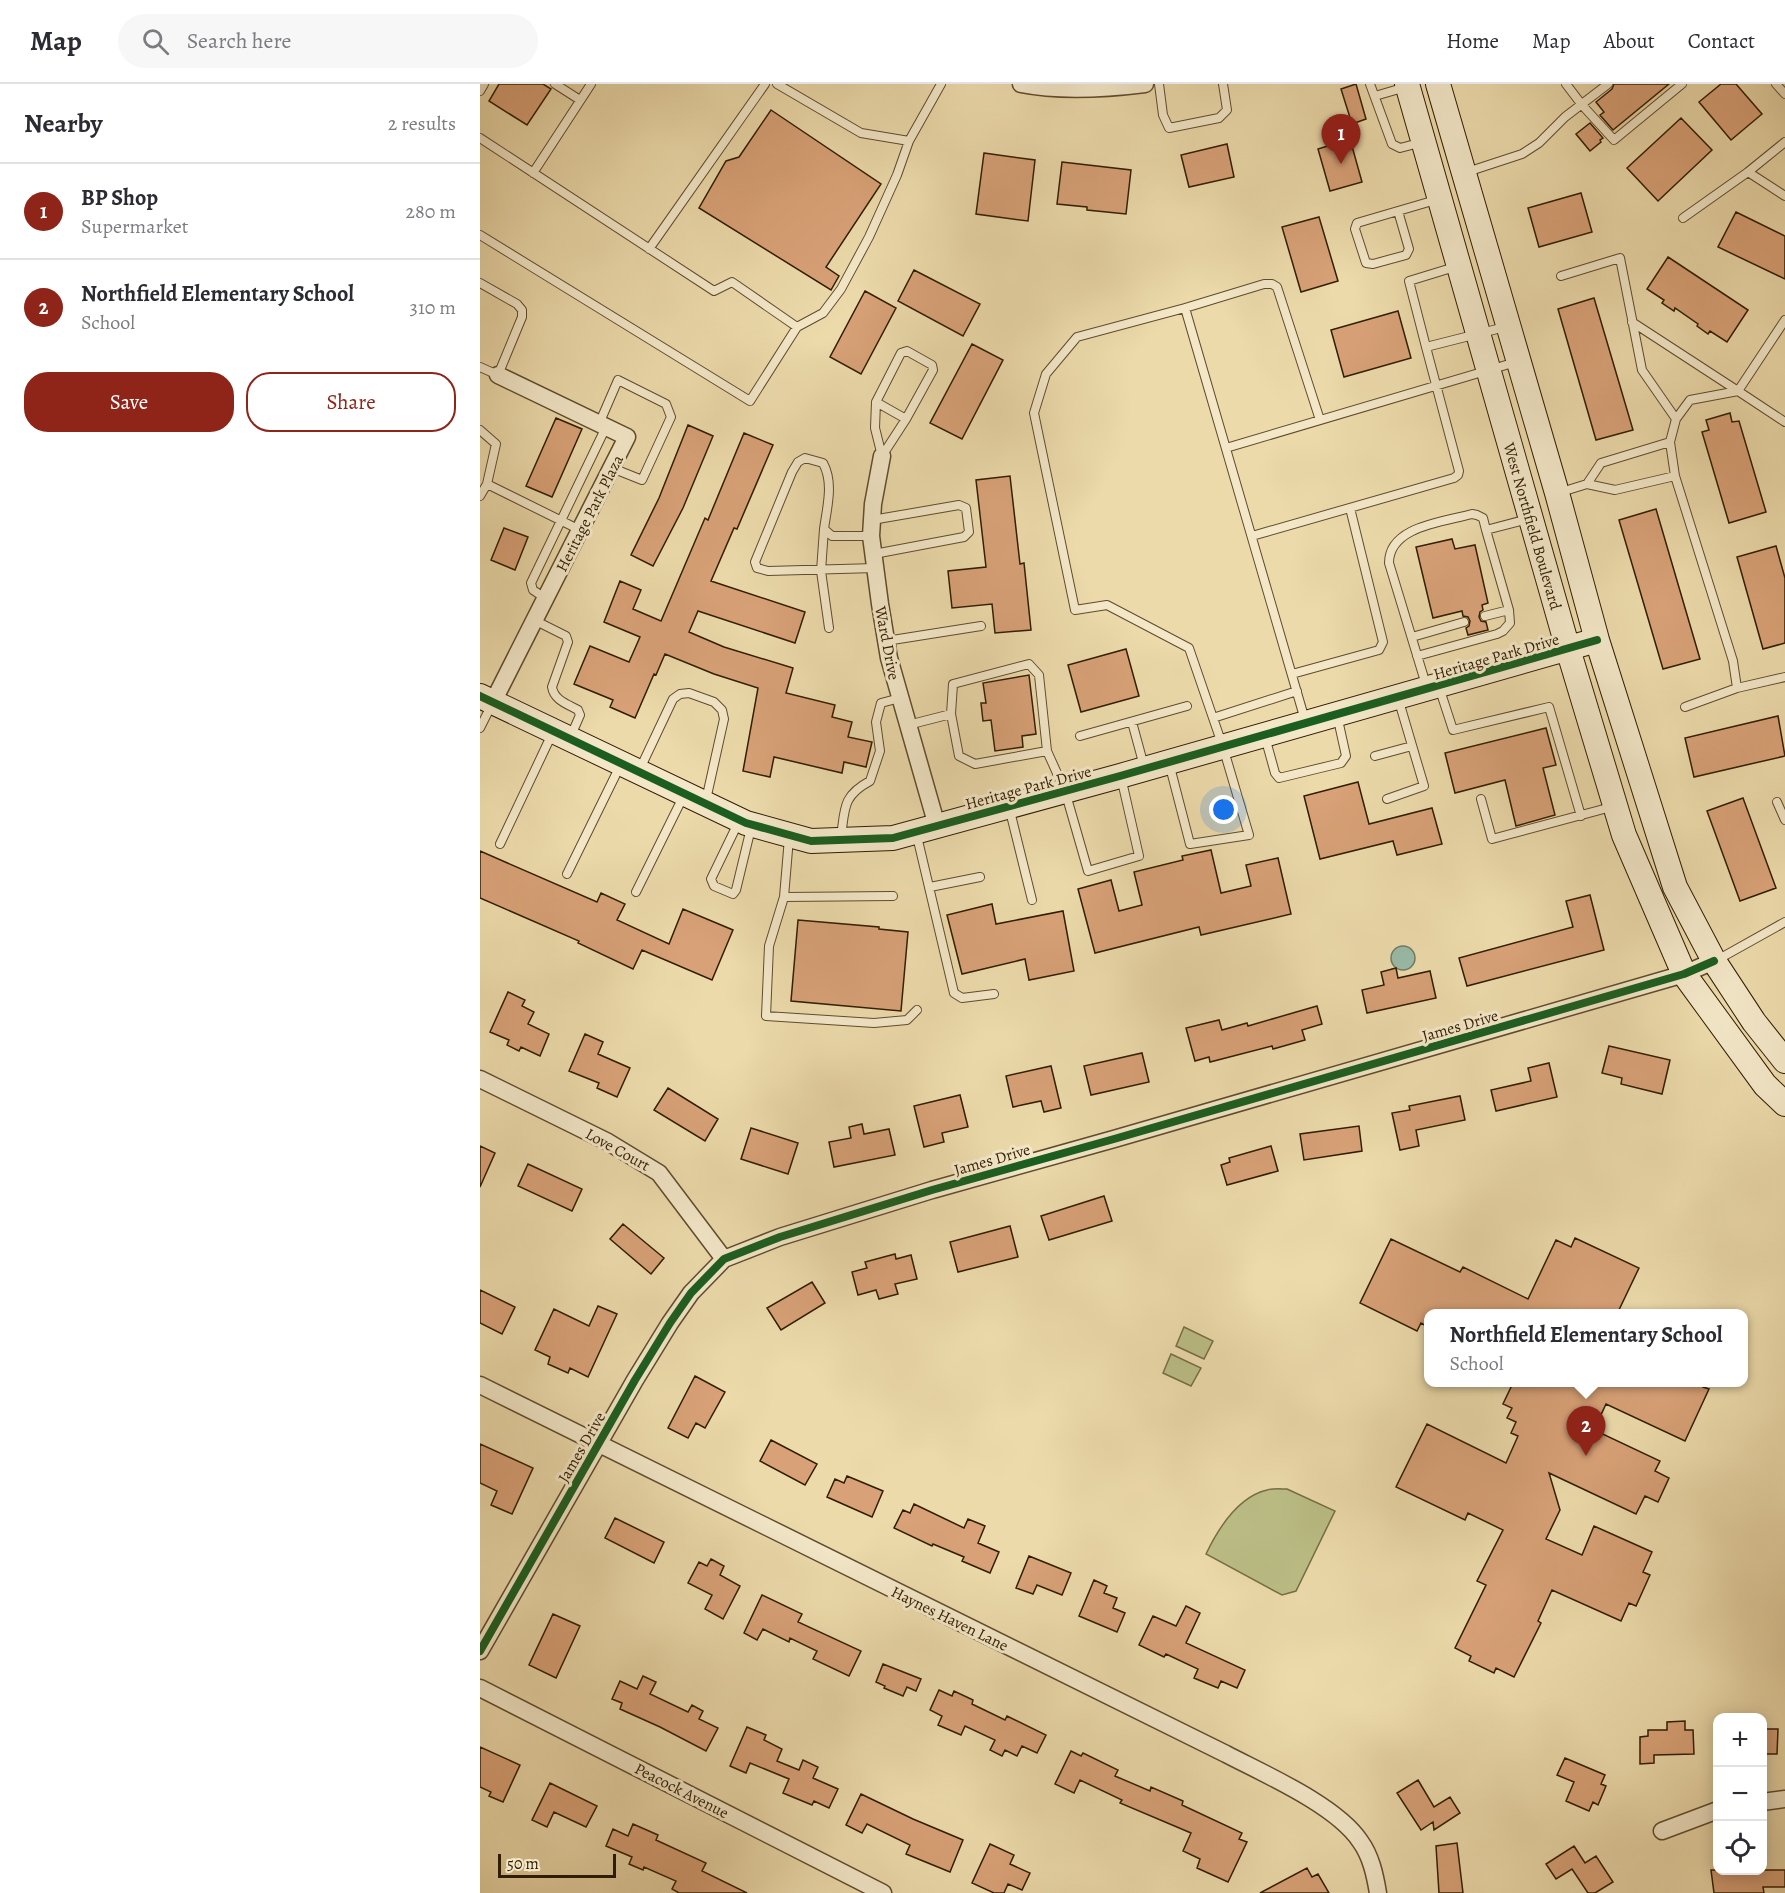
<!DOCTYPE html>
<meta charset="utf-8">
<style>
body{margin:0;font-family:Alegreya,serif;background:#f7f7f7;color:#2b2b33}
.controls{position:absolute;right:18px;bottom:18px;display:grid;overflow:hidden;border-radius:12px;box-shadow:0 3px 15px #0003}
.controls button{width:54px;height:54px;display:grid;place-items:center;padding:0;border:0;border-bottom:2px solid #e1e1e2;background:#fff;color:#2b2b33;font:30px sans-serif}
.scale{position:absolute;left:18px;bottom:15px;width:118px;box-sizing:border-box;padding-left:6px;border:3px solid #301d01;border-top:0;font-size:16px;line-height:21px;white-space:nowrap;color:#301d01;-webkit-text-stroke:4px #f3e7c8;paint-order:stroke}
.you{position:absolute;left:744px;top:726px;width:21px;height:21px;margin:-15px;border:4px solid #fff;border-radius:50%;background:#1a73e8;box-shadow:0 0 0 9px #1a73e833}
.badge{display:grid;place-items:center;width:39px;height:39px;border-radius:50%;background:#8f2418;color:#fff;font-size:20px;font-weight:700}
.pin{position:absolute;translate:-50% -50px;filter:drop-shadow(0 2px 3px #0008)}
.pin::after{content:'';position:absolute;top:32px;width:21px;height:18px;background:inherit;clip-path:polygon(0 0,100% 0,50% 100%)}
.popup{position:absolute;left:944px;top:1225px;width:324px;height:78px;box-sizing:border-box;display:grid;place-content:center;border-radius:12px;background:#fff;filter:drop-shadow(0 2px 4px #0005);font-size:20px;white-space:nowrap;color:#7c7c81}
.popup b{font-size:22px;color:#2b2b33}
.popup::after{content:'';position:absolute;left:50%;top:100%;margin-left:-12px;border:12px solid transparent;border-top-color:#fff}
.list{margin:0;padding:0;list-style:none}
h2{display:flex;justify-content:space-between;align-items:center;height:78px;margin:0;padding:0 24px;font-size:26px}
h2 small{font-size:20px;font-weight:400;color:#7c7c81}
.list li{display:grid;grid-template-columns:39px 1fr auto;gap:18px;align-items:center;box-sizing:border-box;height:96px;padding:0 24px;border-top:2px solid #e1e1e2}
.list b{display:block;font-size:22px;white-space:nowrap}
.list p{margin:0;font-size:20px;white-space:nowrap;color:#7c7c81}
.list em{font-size:20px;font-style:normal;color:#7c7c81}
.actions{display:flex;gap:12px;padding:18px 24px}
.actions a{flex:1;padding:14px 0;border:2px solid #8f2418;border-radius:24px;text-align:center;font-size:21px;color:#8f2418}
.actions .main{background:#8f2418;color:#fff}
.icon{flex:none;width:33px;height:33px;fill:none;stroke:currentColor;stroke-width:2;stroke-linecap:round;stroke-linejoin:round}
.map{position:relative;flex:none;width:1305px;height:1809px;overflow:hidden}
header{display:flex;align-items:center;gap:36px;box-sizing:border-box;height:84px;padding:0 30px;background:#fff;border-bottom:2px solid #e1e1e2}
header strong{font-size:28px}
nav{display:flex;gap:33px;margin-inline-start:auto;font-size:21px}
.search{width:420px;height:54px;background:#f7f7f7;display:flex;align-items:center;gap:15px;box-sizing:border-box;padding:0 21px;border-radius:33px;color:#7c7c81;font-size:22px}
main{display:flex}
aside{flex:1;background:#fff}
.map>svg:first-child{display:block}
.green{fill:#bbbe86;stroke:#766e44;stroke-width:1.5}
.water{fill:#99bba8;stroke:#6f7c65;stroke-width:1.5}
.building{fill:#d8a177;stroke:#301d01;stroke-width:1.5}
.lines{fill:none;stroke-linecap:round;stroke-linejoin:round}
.lane-casing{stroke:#5f4c2c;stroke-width:10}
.street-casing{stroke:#5f4c2c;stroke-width:19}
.secondary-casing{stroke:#301d01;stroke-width:26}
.lane{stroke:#f3e7c8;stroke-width:8}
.street{stroke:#f3e7c8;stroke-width:16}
.secondary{stroke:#f3e7c8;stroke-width:24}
.cycleway-casing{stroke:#f3e7c8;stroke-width:11}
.cycleway{stroke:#1b5e20;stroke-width:8}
.labels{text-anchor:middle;stroke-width:6;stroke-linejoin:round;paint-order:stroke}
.street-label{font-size:16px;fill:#301d01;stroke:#f3e7c8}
</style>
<header>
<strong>Map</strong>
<div class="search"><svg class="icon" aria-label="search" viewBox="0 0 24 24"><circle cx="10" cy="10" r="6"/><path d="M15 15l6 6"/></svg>Search here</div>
<nav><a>Home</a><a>Map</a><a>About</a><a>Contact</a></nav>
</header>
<main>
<aside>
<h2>Nearby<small>2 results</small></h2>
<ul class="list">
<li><span class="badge">1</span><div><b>BP Shop</b><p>Supermarket</p></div><em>280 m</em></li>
<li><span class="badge">2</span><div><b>Northfield Elementary School</b><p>School</p></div><em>310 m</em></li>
</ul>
<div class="actions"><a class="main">Save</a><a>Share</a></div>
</aside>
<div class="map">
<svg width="1305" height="1809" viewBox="0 0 1305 1809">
<rect width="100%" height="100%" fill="#ecdaab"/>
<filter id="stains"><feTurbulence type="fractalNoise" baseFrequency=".00333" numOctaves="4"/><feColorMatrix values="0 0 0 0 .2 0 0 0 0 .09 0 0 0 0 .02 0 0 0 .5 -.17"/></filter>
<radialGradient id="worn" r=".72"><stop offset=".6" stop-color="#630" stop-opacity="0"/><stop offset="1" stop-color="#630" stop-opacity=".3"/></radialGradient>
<!-- green -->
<path class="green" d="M704,1243L733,1257L724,1275L696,1262Z
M691,1270L721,1284L711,1302L683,1289Z
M807,1405L855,1427L816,1507L802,1511L726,1470C738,1445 757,1413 787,1406C793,1404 801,1405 807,1405Z"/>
<!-- water -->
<path class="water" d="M911 874a12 12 0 1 1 24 0a12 12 0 1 1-24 0Z"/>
<!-- building -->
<path class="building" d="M19,0H63L71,5L47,41L9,17Z
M876,0L886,35L872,40L861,5Z
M1134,0H1189L1133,46L1120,31L1124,28L1116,18L1132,5Z
M1241,0H1256L1282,30L1251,56L1219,18Z
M291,26L401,100L346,183L359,192L351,206L219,124L246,77L259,73Z
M1201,34L1232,66L1178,117L1147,84Z
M1110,39L1123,54L1120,56L1121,58L1110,67L1096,50Z
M870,55L882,98L850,107L838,65Z
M747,60L754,93L709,103L701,71Z
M504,69L555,76L548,137L496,130Z
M582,78L651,86L646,130L607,126V123L577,120Z
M1101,109L1112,148L1059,163L1048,124Z
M1256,128L1305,152V195L1238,163Z
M839,133L858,197L821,208L802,143Z
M1188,173L1268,226L1247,258L1230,247L1228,250L1217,242L1218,240L1195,224L1194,227L1182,219L1184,216L1167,205Z
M434,186L500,220L483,252L418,217Z
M385,207L416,224L381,290L350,273Z
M1114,214L1153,346L1116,356L1078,225Z
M918,227L931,274L864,293L851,246Z
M492,260L523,276L482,355L450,339Z
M1250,329L1252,338L1259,337L1286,428L1249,439L1222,348L1229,346L1226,336Z
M76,334L102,345L72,413L46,402Z
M208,341L233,352L203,424L173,482L151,471L179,414Z
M264,349L293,361L257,445L254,444L231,497L325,528L315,559L218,527L209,548L244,563L313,584L306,609L355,621L352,633L372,638L368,653L392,658L386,683L364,678L362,689L294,673L290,693L263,687L278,604L234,590L185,570L176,591L174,590L155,634L130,623L133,616L94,600L110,562L149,578L160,553L124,538L140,497L161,506L153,525L181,537L225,434L228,436Z
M530,392L540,480L544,479L551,546L515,549L512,520L472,524L468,487L506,483L496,396Z
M1176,425L1220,575L1183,585L1139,436Z
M24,444L48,453L35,486L11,476Z
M972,455L975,465L995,461L1008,519L1002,521L1003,526L1000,528L999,533L1001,537L1006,538L1008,546L988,551L986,544L989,542L990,537L988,533L983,532L982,527L953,534L936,463Z
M1296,462L1305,494V559L1283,565L1257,473Z
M646,565L659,612L601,628L588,581Z
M549,591L556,650L542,652L543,663L515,667L511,636L503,637L501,619H506L503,599Z
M1298,632L1305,672L1214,693L1205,654Z
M1066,644L1076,681L1063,684L1075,731L1036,742L1025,696L975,709L965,669Z
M878,698L889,740L952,724L962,760L917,771L913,757L840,775L824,712Z
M1263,714L1296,804L1260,817L1227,727Z
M731,766L741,809L771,802L766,781L798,774L811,830L721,851L719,843L615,869L598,805L631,796L639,827L662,821L654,788L703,776L702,772Z
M0,767L117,818L121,809L145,820L137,836L189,860L203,825L253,846L232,896L162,866L153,885L98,859L99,857L0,814Z
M1110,811L1124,866L987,902L979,874L1093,843L1086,817Z
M512,820L516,840L583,827L594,887L549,896L545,875L482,890L467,831Z
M318,836L399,843V845L428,848L421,927L311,917Z
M916,884L918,894L950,887L956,914L887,929L882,906L904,901L901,888Z
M28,908L45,916L42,922L54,928L48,940L69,950L60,972L41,963L39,967L27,961L29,956L10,948Z
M837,922L842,940L822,946L825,956L793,965L792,962L730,978L729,973L715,977L706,944L739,936L742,946L767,939L768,942Z
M105,950L123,958L118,970L150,984L137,1013L117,1004L119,999L89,987Z
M1129,962L1190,976L1182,1010L1141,1000L1142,994L1122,989Z
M662,969L669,998L611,1011L604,982Z
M1069,979L1077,1013L1016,1027L1011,1006L1051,997L1048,984Z
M571,982L581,1024L564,1028L561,1017L533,1023L526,992Z
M188,1004L238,1035L225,1057L174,1026Z
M480,1011L488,1043L462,1049L464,1058L444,1063L434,1022Z
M980,1012L985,1036L936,1046L939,1062L920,1066L912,1029L930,1026L929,1022Z
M382,1040L384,1050L409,1045L415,1071L354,1083L349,1058L371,1054L369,1043Z
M879,1042L882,1067L824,1076L820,1050Z
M271,1044L318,1059L308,1090L261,1075Z
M0,1062L15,1069L0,1103Z
M791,1062L798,1087L747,1101L741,1081L750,1078L749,1074Z
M48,1080L102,1105L92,1127L38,1102Z
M624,1112L632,1137L569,1156L561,1132Z
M143,1140L184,1174L171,1190L130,1155Z
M530,1142L538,1173L478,1188L470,1158Z
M1095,1154L1159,1184L1137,1230H948V1243L941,1239L937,1247L880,1219L911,1155L980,1188L983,1183L1048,1215L1076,1156L1091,1163Z
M415,1170L416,1175L431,1171L437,1195L415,1200L418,1210L399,1215L396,1206L378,1211L372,1188L387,1184L385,1178Z
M332,1198L345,1219L301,1246L287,1224Z
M0,1206L35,1223L22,1250L0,1239Z
M118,1222L137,1230L108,1293L90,1284L88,1289L68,1280L70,1273L55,1266L74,1225L109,1242Z
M215,1292L245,1308L225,1344L216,1339L208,1354L188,1344Z
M1033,1299H1225L1223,1303L1229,1305L1205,1357L1126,1320L1114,1346L1180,1377L1175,1387L1189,1394L1178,1418L1165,1412L1156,1430L1069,1389L1080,1426L1066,1455L1102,1471L1114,1442L1172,1468L1163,1488L1170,1491L1156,1522L1149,1519L1141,1537L1072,1506L1058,1537L1061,1539L1034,1593L1016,1584L1014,1589L989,1577L991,1572L975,1564L1006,1501L997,1497L1023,1446L988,1429L985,1436L916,1403L947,1340L1026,1379L1038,1352L1031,1349L1036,1338L1027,1334L1032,1324L1023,1320Z
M291,1356L337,1380L325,1401L280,1377Z
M0,1360L53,1384L32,1430L11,1421L17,1407L0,1399Z
M367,1392L403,1407L392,1433L347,1413L355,1395L364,1399Z
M434,1420L484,1444L488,1435L505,1442L498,1459L519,1468L510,1489L482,1477L484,1473L453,1460L452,1462L414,1444L423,1426L430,1429Z
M135,1434L184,1458L174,1479L125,1454Z
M549,1472L591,1489L582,1511L557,1501L553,1510L536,1504Z
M231,1475L244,1482L240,1491L260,1502L243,1535L225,1525L232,1511L208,1499L219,1478L227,1482Z
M614,1496L627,1502L624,1509L637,1514L633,1524L645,1529L637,1548L599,1532Z
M282,1511L322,1530L318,1538L381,1567L369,1592L333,1575L337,1567L310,1554L309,1558L283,1545L277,1556L264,1549Z
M706,1522L720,1529L706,1559L765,1586L757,1604L741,1597L738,1604L714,1594L718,1585L686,1570L684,1573L659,1561L673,1532L696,1542Z
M73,1530L100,1542L76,1594L49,1581Z
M403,1580L441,1595L436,1607L427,1603L423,1612L404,1604L405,1602L396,1598Z
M163,1592L176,1598L170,1610L208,1628L212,1621L223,1627L219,1635L238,1644L226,1667L180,1643L140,1625L142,1619L132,1615L140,1597L157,1605Z
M459,1606L472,1612L474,1607L493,1616L492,1620L525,1636L527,1632L566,1651L557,1669L542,1662L537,1672L525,1666L522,1672L510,1666L515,1656L485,1642L481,1651L458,1641L462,1632L450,1626Z
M1205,1637V1646H1213L1214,1670L1174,1671V1679L1160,1680V1653L1168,1652V1646H1187V1638Z
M267,1643L286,1651L284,1656L302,1665L297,1677L319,1686L323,1676L338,1683L333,1694L358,1705L349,1724L334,1717L332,1721L303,1709L309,1695L270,1679L266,1689L250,1682Z
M1282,1645H1298L1297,1670H1282Z
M0,1663L40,1681L23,1718L9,1712L11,1708L0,1703Z
M591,1667L601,1672L603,1669L638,1686L635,1692L670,1707L671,1703L703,1717L702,1721L762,1749L759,1755L767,1758L748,1798L717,1784L720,1775L703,1767L711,1749L640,1719L642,1716L600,1696L594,1709L575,1700Z
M1085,1674L1125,1691L1121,1700L1126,1702L1118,1721L1113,1718L1109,1727L1086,1717L1094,1698L1077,1691Z
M938,1696L954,1723L970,1713L980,1729L954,1746L953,1738L941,1746L917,1709Z
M70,1699L117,1722L106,1743L74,1728L67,1743L52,1736Z
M381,1710L433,1735L483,1756L470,1788L426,1770L430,1761L387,1740L382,1749L366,1741Z
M153,1740L178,1751L176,1756L226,1779L222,1787L267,1809H199L192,1805L196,1797L164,1783L163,1786L149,1780L152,1773L126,1762L133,1745L148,1752Z
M977,1759L983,1809H959L956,1762Z
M510,1760L534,1771L530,1780L550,1789L542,1806L528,1800L524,1809H514L492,1799Z
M1094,1762L1105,1779L1116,1772L1133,1798L1115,1809H1108L1092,1785L1076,1795L1066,1780Z
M827,1784L832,1793L838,1790L849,1809H780Z
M1231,1786H1305V1803H1283L1284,1809H1234Z"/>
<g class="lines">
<!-- lane casing -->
<g class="lane-casing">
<path id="lane" d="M75,0L100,16
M297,0L381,49L429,57L461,0
M679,0L683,31L689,44L739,34L747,26L743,0
M890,0L912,60L920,64L943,58
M1086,0L1102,21L1134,56L1202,0
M1296,0L1305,10
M0,7L4,0
M895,12L926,3
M0,54L234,207L252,198L317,243L270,317L0,151
M1305,58L1268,88L1305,112
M53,89L111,0
M984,89L1042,70L1059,59L1085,33L1128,0
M918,127L929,165L926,171L893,180L886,179L875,145L877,139L959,115
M1203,134L1268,88
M169,165L285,0
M1081,192L1140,174L1162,286L1196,335
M0,199L37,220L42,226V233L18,291L0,283
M705,224L784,200H792L797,203L840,336
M1152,238L1258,307L1305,236
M317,243L343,229L361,205L389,153L417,91L429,57
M946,263L929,197L978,182
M396,318L395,344L402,372
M1305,338L1258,307L1210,316L1196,335L1190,358L1195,392L1253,577L1257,604L1305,593
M119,340L138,296L186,320L191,333L162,396L132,384
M0,346L16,360L7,400
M746,364L1036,278
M402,372L426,335L453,286L452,281L427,267L421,269L396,318L426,335
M1107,400L1121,379L1190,358
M1078,409L1107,400L1135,406L1195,392
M0,412L7,400L100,446
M392,436L479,421L486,424L489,448L484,453L394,470
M344,445L341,487L349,544
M391,452H352L344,445C347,423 354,399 343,379L325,374L318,378L312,388L275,478L277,484L288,487L396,484
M772,452L974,394L978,391L979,387L946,263L1025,243
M65,514L53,506L51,499L126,343
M1005,532L1029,526
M54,536L86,552L88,558L72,603C74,616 87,620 98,626L100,631L90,654
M932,553L984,538
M406,557L501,542
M937,572L1017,550L1023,547L1030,539L1029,526L1006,446
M812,590L899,566L903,558L870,424
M959,603L973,646L1069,623L1101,732
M947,604L909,479C909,442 964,438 992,430L997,431L1003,434L1006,446L1048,435
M1205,623L1257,604
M471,630L473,600L549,580L559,591L567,667
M733,634L817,607
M652,638L664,682
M428,641L471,630L479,672L495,680L567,667L585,707L608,787L659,772L641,693
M0,644L12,620
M600,652L707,622
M785,653L795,689L799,694L861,679L866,672L857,631
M895,672L932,662
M689,679L710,760L769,751L743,663L709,564L627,521L595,526L554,329L566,290L597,253L705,224L825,636
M159,687L193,615L200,610L209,609L234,618L242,626L244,635L226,716
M907,715L944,702L918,614
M1001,715L1012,755L1135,722
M1297,718L1305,736
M529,723L552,816
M259,737L231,795L234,802L253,810L256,806L271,744
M436,748L474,909L482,914L514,910
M361,753C365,725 362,712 390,697L400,667L396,638L401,619L420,614
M309,754L304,813L289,862L286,932L394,939L427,936L437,926
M20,760L72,650
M87,790L140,682
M450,803L500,793
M156,808L203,713
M304,813L413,812
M1237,876L1305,838"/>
</g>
<!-- street casing -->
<g class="street-casing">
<path id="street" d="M541,0C581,8 625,5 665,0
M402,372L393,420L391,452L400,520L409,574L457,742
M13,618L147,353L18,291
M0,995L128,1058L179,1089L244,1175
M0,1301L746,1670C784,1690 856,1721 880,1757C891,1772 895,1791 898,1809
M0,1567L155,1296L190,1239L211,1209L244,1175L300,1153L452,1106L634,1055L1204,890L1234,877
M0,1604L403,1809
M1282,1718L1305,1715
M1182,1747L1238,1726"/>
</g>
<!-- secondary casing -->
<g class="secondary-casing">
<path id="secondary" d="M927,0L1088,565L1144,751L1204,890L1285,1001L1305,1020
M958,0L1077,409L1117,556L1195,803L1234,877L1274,938L1305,977
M0,612L266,739L331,757L413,754L640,692L1117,556"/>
</g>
<!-- lane -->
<use href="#lane" class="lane"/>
<!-- street -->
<use href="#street" class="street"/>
<!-- secondary -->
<use href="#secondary" class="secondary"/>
<!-- cycleway casing -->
<g class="cycleway-casing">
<path id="cycleway" d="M0,612L266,739L331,757L413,754L640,692L1117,556
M0,1567L155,1296L190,1239L211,1209L244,1175L300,1153L452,1106L634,1055L1204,890L1234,877"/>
</g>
<!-- cycleway -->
<use href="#cycleway" class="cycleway"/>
</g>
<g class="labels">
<!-- street labels -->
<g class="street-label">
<text transform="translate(109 429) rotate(-63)" y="6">Heritage Park Plaza</text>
<text transform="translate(1053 442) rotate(74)" y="6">West Northfield Boulevard</text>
<text transform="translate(408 559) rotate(79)" y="6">Ward Drive</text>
<text transform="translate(1016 572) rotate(-16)" y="6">Heritage Park Drive</text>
<text transform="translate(548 703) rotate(-15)" y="6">Heritage Park Drive</text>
<text transform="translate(980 941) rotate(-16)" y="6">James Drive</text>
<text transform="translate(138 1065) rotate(29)" y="6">Love Court</text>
<text transform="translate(512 1075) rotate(-16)" y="6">James Drive</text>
<text transform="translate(101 1363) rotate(-60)" y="6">James Drive</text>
<text transform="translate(470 1534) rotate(26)" y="6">Haynes Haven Lane</text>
<text transform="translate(202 1706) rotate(27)" y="6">Peacock Avenue</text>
</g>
</g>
<rect width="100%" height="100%" filter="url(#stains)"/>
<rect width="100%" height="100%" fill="url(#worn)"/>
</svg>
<div class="controls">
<button>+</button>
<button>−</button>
<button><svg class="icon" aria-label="locate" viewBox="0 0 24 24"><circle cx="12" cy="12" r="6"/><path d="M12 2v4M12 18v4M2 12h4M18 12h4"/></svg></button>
</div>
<div class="scale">50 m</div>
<div class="you"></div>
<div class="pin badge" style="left:861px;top:80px">1</div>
<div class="pin badge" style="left:1106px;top:1372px">2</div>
<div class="popup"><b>Northfield Elementary School</b>School</div>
</div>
</main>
